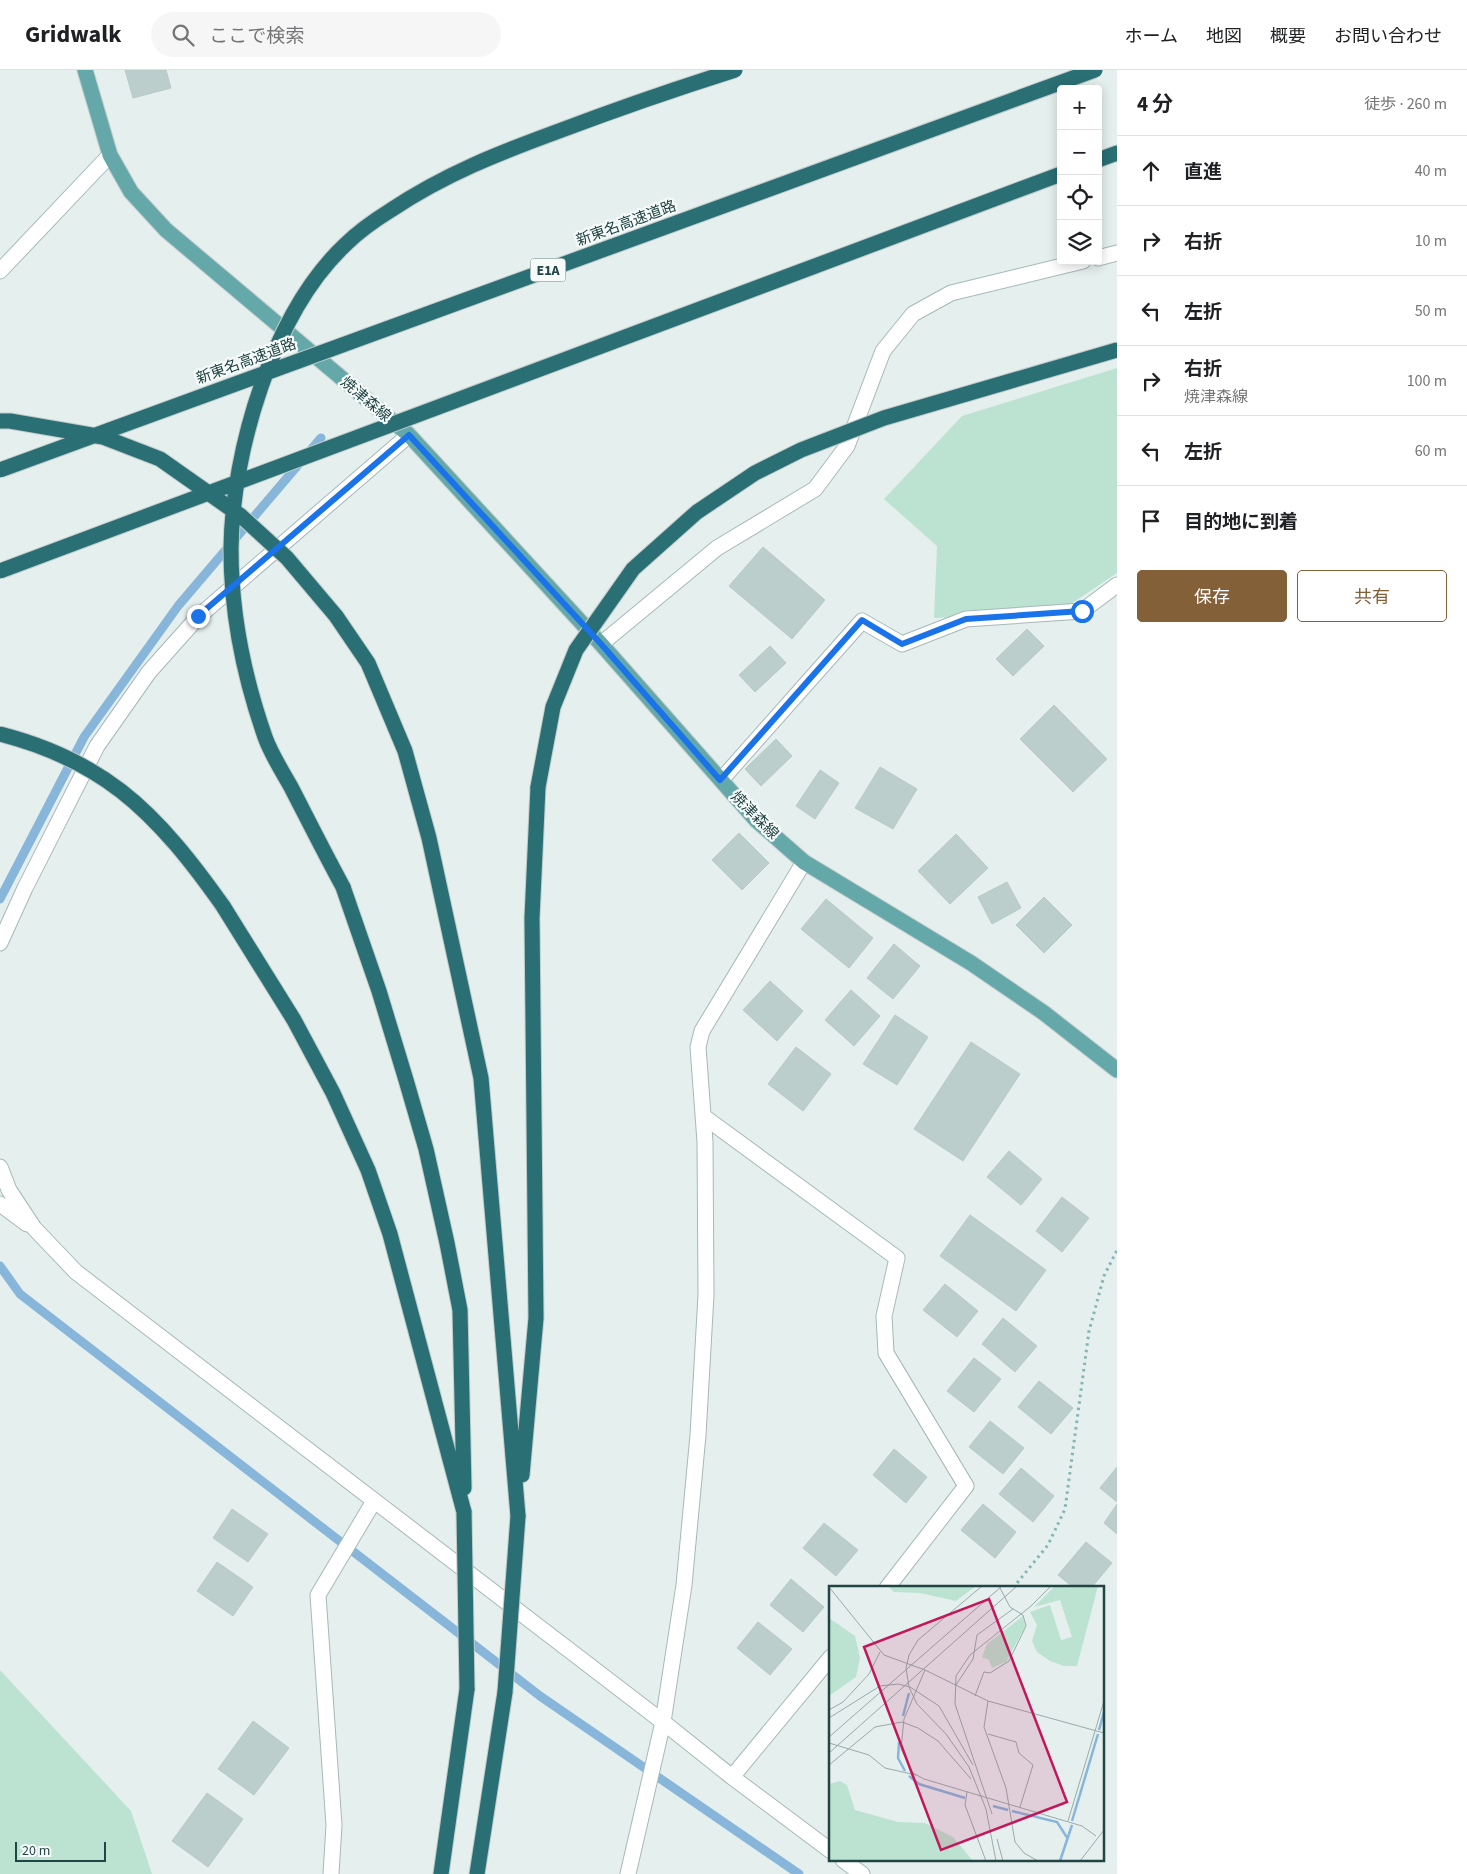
<!DOCTYPE html>
<html lang="ja">
<meta charset="utf-8">
<style>
body{margin:0;font-family:"Source Sans 3","Noto Sans JP",sans-serif;background:#f6f6f6;color:#202124}
.controls{position:absolute;right:15px;top:15px;display:grid;overflow:hidden;border-radius:5px;box-shadow:0 2px 12px #0003}
.controls button{width:45px;height:45px;display:grid;place-items:center;padding:0;border:0;border-bottom:1px solid #e0e0e0;background:#fff;color:#202124;font:25px sans-serif}
.scale{position:absolute;left:15px;bottom:12px;width:91px;box-sizing:border-box;padding-left:5px;border:2px solid #214444;border-top:0;font-size:14px;line-height:18px;white-space:nowrap;color:#214444;-webkit-text-stroke:4px #f6fbfa;paint-order:stroke}
.stop{position:absolute;width:15px;height:15px;margin:-11px;border:4px solid #1a73e8;border-radius:50%;background:#fff}
.stop.end{background:#1a73e8;border-color:#fff;box-shadow:0 1px 5px #0008}
.list{margin:0;padding:0;list-style:none}
h2{display:flex;justify-content:space-between;align-items:center;height:65px;margin:0;padding:0 20px;font-size:21px}
h2 small{font-size:16px;font-weight:400;color:#757577}
.list li{display:grid;grid-template-columns:32px 1fr auto;gap:15px;align-items:center;box-sizing:border-box;height:70px;padding:0 20px;border-top:1px solid #e0e0e0}
.list b{display:block;font-size:19px;white-space:nowrap}
.list p{margin:0;font-size:16px;white-space:nowrap;color:#757577}
.list em{font-size:16px;font-style:normal;color:#757577}
.actions{display:flex;gap:10px;padding:15px 20px}
.actions a{flex:1;padding:11px 0;border:1px solid #846039;border-radius:5px;text-align:center;font-size:18px;color:#846039}
.actions .main{background:#846039;color:#fff}
.icon{flex:none;width:28px;height:28px;fill:none;stroke:currentColor;stroke-width:2;stroke-linecap:round;stroke-linejoin:round}
.map{position:relative;flex:none;width:1117px;height:1804px;overflow:hidden}
header{display:flex;align-items:center;gap:30px;box-sizing:border-box;height:70px;padding:0 25px;background:#fff;border-bottom:1px solid #e0e0e0}
header strong{font-size:24px}
nav{display:flex;gap:28px;margin-inline-start:auto;font-size:18px}
.search{width:350px;height:45px;background:#f6f6f6;display:flex;align-items:center;gap:12px;box-sizing:border-box;padding:0 18px;border-radius:28px;color:#757577;font-size:19px}
main{display:flex}
aside{flex:1;background:#fff}
.map>svg:first-child{display:block}
.green{fill:#bce3d1}
.lines{fill:none;stroke-linecap:round;stroke-linejoin:round}
.stream{stroke:#88b6da;stroke-width:9}
.building{fill:#bccecb;stroke:#b6cac7}
.street-casing{stroke:#a6b8b8;stroke-width:17}
.primary-casing{stroke:#c1cbcb;stroke-width:17}
.highway-casing{stroke:#c1cbcb;stroke-width:17}
.path{stroke:#82b6b4;stroke-width:3;stroke-dasharray:2.5 4;stroke-linecap:butt}
.street{stroke:#fff;stroke-width:15}
.primary{stroke:#65a8aa;stroke-width:15}
.highway{stroke:#296f74;stroke-width:15}
.highway-bridge-casing{stroke:#c1cbcb;stroke-width:17;stroke-linecap:butt}
.highway-bridge{stroke:#296f74;stroke-width:15}
.route{stroke:#1a73e8;stroke-width:6}
.labels{text-anchor:middle;stroke-width:4.5;stroke-linejoin:round;paint-order:stroke}
.shield{fill:#f6fbfa;stroke:#617b7b;stroke-width:1}
.shield-label{font-size:14px;font-weight:bold;fill:#214444}
.street-label{font-size:15px;fill:#214444;stroke:#f6fbfa}
.inset-river{fill:none;stroke:#88b6da;stroke-width:2.5}
.inset-road{fill:none;stroke:#97abaa;stroke-width:1}
.view{fill:#c2185b;fill-opacity:0.15;stroke:#c2185b;stroke-width:2.5}
.inset-edge{fill:none;stroke:#214444;stroke-width:2.5}
</style>
<header>
<strong>Gridwalk</strong>
<div class="search"><svg class="icon" aria-label="search" viewBox="0 0 24 24"><circle cx="10" cy="10" r="6"/><path d="M15 15l6 6"/></svg>ここで検索</div>
<nav><a>ホーム</a><a>地図</a><a>概要</a><a>お問い合わせ</a></nav>
</header>
<main>
<div class="map">
<svg width="1117" height="1804" viewBox="0 0 1117 1804">
<rect width="100%" height="100%" fill="#e5efee"/>
<!-- green -->
<path class="green" d="M1117,298V503L1059,542L934,548L937,476L884,429L962,346Z
M0,1600L131,1741L152,1804H0Z"/>
<g class="lines">
<!-- stream -->
<path class="stream" d="M0,829L84,667L178,536L321,368
M0,1196L20,1224L540,1626L799,1804"/>
</g>
<!-- building -->
<path class="building" d="M125,0H166L171,18L133,28Z
M763,477L825,530L792,569L729,516Z
M1027,559L1044,576L1013,606L996,589Z
M770,576L786,593L755,622L739,605Z
M1054,635L1107,689L1073,722L1020,669Z
M776,669L792,686L761,716L745,699Z
M880,697L917,719L893,759L855,738Z
M820,700L839,713L815,749L796,736Z
M739,763L769,793L742,820L712,790Z
M956,764L988,798L950,834L918,801Z
M1007,812L1021,838L992,854L978,827Z
M1044,827L1072,855L1044,883L1016,855Z
M826,829L873,868L849,898L801,859Z
M894,874L920,896L893,929L867,908Z
M770,911L803,941L777,971L743,940Z
M851,920L880,946L854,976L825,950Z
M895,945L928,967L897,1015L863,994Z
M971,972L1020,1004L963,1091L914,1059Z
M796,977L831,1004L803,1041L768,1014Z
M1009,1081L1042,1109L1021,1135L987,1107Z
M1062,1127L1089,1148L1062,1182L1036,1161Z
M970,1145L1046,1200L1016,1241L940,1186Z
M945,1214L978,1241L957,1267L923,1240Z
M1003,1248L1037,1276L1015,1302L982,1274Z
M974,1288L1001,1309L974,1342L947,1321Z
M1039,1311L1073,1338L1051,1364L1018,1337Z
M990,1351L1024,1378L1003,1404L969,1377Z
M894,1379L927,1407L906,1433L873,1405Z
M1117,1397V1432L1100,1418Z
M1021,1398L1054,1426L1033,1452L999,1424Z
M983,1434L1016,1462L995,1488L961,1460Z
M1117,1434V1464L1104,1453Z
M232,1439L268,1464L248,1492L213,1468Z
M824,1453L858,1480L836,1506L803,1478Z
M1086,1472L1112,1493L1091,1518H1074L1058,1505Z
M217,1492L253,1517L233,1546L197,1521Z
M791,1509L824,1537L803,1562L770,1535Z
M758,1552L792,1579L770,1605L737,1578Z
M253,1651L289,1678L254,1725L218,1699Z
M207,1723L243,1749L208,1797L172,1771Z"/>
<g class="lines">
<!-- street casing -->
<g class="street-casing">
<path id="street" d="M1098,188L1117,183
M0,201L110,85
M601,574L717,478L815,419L847,376L883,281L913,244L951,223L1083,191
M721,710L862,551L902,574L966,549L1082,541L1117,515
M0,873L25,818L97,676L149,602L198,547L409,365
M703,1046L897,1188L884,1246L886,1283L966,1416L887,1518
M0,1097L9,1120L34,1158L76,1202L663,1652L732,1707L831,1781
M0,1134L27,1154
M732,1707L831,1587
M843,1790L862,1804
M331,1804L334,1755L318,1525L374,1431
M628,1804L663,1652L684,1515L698,1365L706,1225L705,1072L698,977L702,961L804,792"/>
</g>
<!-- primary casing -->
<g class="primary-casing">
<path id="primary" d="M85,0L110,85L131,122L166,160L409,365L601,574L756,750L804,792L971,893L1044,943L1117,1000"/>
</g>
<!-- highway casing -->
<g class="highway-casing">
<path id="highway" d="M1098,90L1117,83
M336,546L368,593L405,681L429,768L481,1008L518,1446
M343,817L379,921L406,1010L426,1079L447,1173L460,1240L464,1418
M223,836L294,950L333,1023L368,1100L390,1164L464,1442
M522,1405L536,1248L532,848L538,717
M441,1804L467,1619
M477,1804L505,1622"/>
</g>
<!-- path -->
<path class="path" d="M1013,1518L1048,1475L1065,1439L1089,1261L1104,1206L1117,1180"/>
<!-- street -->
<use href="#street" class="street"/>
<!-- primary -->
<use href="#primary" class="primary"/>
<!-- highway -->
<use href="#highway" class="highway"/>
<!-- highway-bridge casing -->
<g class="highway-bridge-casing">
<path id="highway-bridge" d="M0,351H10L103,367L160,389L241,446L287,488L336,546
M0,400L1095,0
M0,501L1061,104
M0,664C43,675 86,694 121,721C161,752 194,795 223,836
M538,717L553,637L576,580L633,499L697,442L755,403L801,380L884,348L1117,280
M343,817C325,784 308,750 291,717C282,701 271,684 265,667C244,607 231,542 231,479C232,381 273,242 346,174C359,161 375,150 391,140C445,104 499,83 559,61C617,39 675,19 735,0
M464,1442L467,1619
M505,1622L518,1446"/>
</g>
<!-- highway-bridge -->
<use href="#highway-bridge" class="highway-bridge"/>
</g>
<g class="lines">
<!-- route -->
<path class="route" d="M198,546L409,365L601,574L720,710L862,550L902,574L966,549L1082,541"/>
</g>
<g class="labels">
<!-- shield labels -->
<rect class="shield" x="530.5" y="188.5" width="35" height="23" rx="4"/>
<g class="shield-label">
<text x="548" y="205">E1A</text>
</g>
<!-- street labels -->
<g class="street-label">
<text transform="translate(626 153) rotate(-20)" y="5">新東名高速道路</text>
<text transform="translate(246 291) rotate(-20)" y="5">新東名高速道路</text>
<text transform="translate(366 329) rotate(40)" y="5">焼津森線</text>
<text transform="translate(755 745) rotate(45)" y="5">焼津森線</text>
</g>
</g>
<!-- overview -->
<g transform="translate(829 1516)">
<rect width="275" height="275" fill="#e5efee"/>
<path d="M59,0H147L127,15L91,7L65,6ZM226,0H269L248,80H235L221,75L208,66L203,55L208,39L201,26L221,19L232,54L243,51L231,14L205,21ZM194,30L196,41L177,76L163,82L160,74L153,71L158,58ZM0,32L26,50L31,72L27,91L0,110ZM11,195L18,199L26,224L69,236L96,237L124,251L144,275H0V198Z" fill="#bce3d1"/>
<path class="inset-river" d="M74,130L80,107M270,144L275,126M70,156L69,172L76,185M80,190L90,198L136,212M164,220L179,224M183,225L228,236L239,253M243,235L269,148M231,275L243,239"/>
<path class="inset-road" d="M153,0L89,54L80,69L77,82L80,101L88,118L117,148L140,181L157,223L167,275M0,1L55,69L96,84L159,115L275,147M96,84L75,133L72,163L84,187L95,193L253,240L267,250M127,99L144,73L148,49L184,23M146,110L155,86L161,87L180,75L197,40L194,29L181,21L170,0M159,115L155,141L177,202L186,256L195,267L209,275M0,124L14,116L40,88L51,66M0,132L51,100L69,98L81,101L110,120L144,179M159,148L187,156L190,167L204,179L191,221M0,151L173,0M0,157L40,169L56,182L87,189M0,167L188,0M0,179L46,141L73,136L89,142L109,155L142,193M138,206L136,219L157,275M163,228L126,118L127,90L141,69L202,20L222,0M239,235L275,115M168,253L174,275M251,275L275,244"/>
<path class="view" d="M160,13L238,216L112,264L35,61Z"/>
<rect width="275" height="275" class="inset-edge"/>
</g>
</svg>
<div class="controls">
<button>+</button>
<button>−</button>
<button><svg class="icon" aria-label="locate" viewBox="0 0 24 24"><circle cx="12" cy="12" r="6"/><path d="M12 2v4M12 18v4M2 12h4M18 12h4"/></svg></button>
<button><svg class="icon" aria-label="layers" viewBox="0 0 24 24"><path d="M12 4l9 5-9 5-9-5zM3 14l9 5 9-5"/></svg></button>
</div>
<div class="scale">20 m</div>
<div class="stop" style="left:1082px;top:541px"></div>
<div class="stop end" style="left:198px;top:546px"></div>
</div>
<aside>
<h2>4 分<small>徒歩 · 260 m</small></h2>
<ul class="list">
<li><svg class="icon" aria-label="ahead" viewBox="0 0 24 24"><path d="M12 20V5M6 11l6-6 6 6"/></svg><div><b>直進</b></div><em>40 m</em></li>
<li><svg class="icon" aria-label="right" viewBox="0 0 24 24"><path d="M7 20v-9h11M14 6l5 5-5 5"/></svg><div><b>右折</b></div><em>10 m</em></li>
<li><svg class="icon" aria-label="left" viewBox="0 0 24 24"><path d="M17 20v-9H6M10 6l-5 5 5 5"/></svg><div><b>左折</b></div><em>50 m</em></li>
<li><svg class="icon" aria-label="right" viewBox="0 0 24 24"><path d="M7 20v-9h11M14 6l5 5-5 5"/></svg><div><b>右折</b><p>焼津森線</p></div><em>100 m</em></li>
<li><svg class="icon" aria-label="left" viewBox="0 0 24 24"><path d="M17 20v-9H6M10 6l-5 5 5 5"/></svg><div><b>左折</b></div><em>60 m</em></li>
<li><svg class="icon" aria-label="arrive" viewBox="0 0 24 24"><path d="M6 21V4h12l-3 4 3 4H6"/></svg><div><b>目的地に到着</b></div></li>
</ul>
<div class="actions"><a class="main">保存</a><a>共有</a></div>
</aside>
</main>
